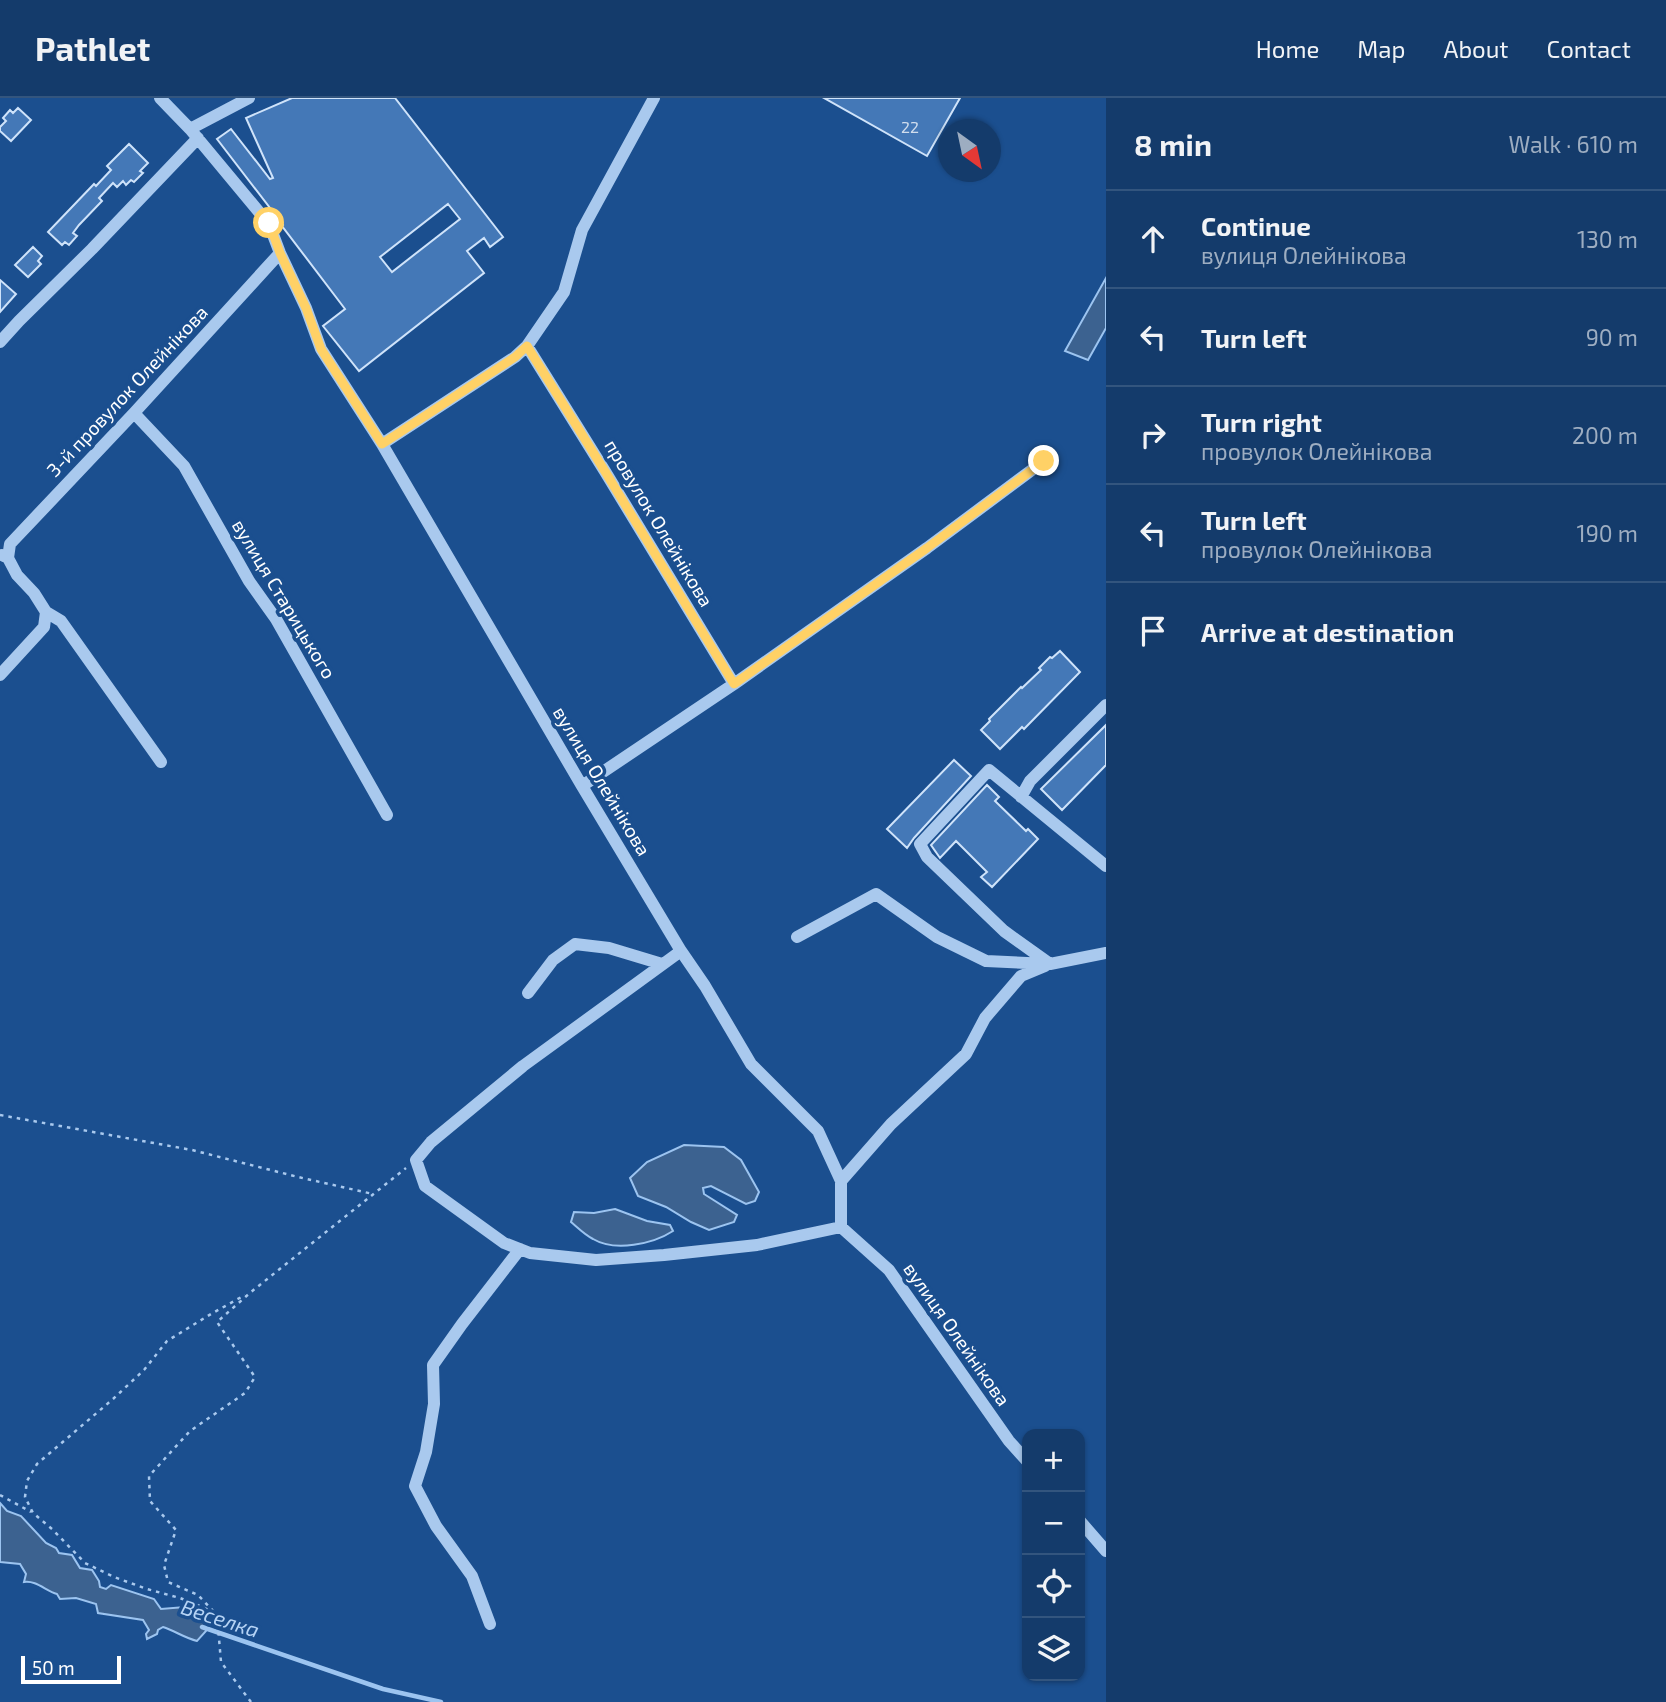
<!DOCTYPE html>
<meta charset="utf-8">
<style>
body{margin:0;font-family:"Exo 2",sans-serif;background:#1d4271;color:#f1f3f6}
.controls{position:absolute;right:21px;bottom:21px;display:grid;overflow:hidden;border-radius:14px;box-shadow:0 2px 5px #0004}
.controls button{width:63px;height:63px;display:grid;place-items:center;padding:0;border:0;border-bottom:2px solid #33557e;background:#143b6b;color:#f1f3f6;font:35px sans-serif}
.compass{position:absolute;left:938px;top:21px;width:63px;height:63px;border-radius:50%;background:#143b6b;box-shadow:0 2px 5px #0004;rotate:147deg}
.scale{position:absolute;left:21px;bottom:18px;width:100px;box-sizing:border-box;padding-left:7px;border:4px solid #fff;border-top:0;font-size:19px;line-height:24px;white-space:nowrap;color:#fff;-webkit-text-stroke:5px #1b4f8f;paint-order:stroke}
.stop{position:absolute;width:21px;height:21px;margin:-16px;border:5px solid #ffd166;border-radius:50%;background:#fff}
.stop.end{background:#ffd166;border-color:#fff;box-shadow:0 2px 7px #0008}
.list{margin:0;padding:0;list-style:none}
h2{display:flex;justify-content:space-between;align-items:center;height:91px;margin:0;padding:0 28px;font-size:30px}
h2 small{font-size:23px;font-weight:400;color:#9dadc1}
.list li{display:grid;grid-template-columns:46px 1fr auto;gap:21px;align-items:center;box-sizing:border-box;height:98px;padding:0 28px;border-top:2px solid #33557e}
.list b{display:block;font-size:26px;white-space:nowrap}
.list p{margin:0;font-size:23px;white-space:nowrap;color:#9dadc1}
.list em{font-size:23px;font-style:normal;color:#9dadc1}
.icon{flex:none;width:38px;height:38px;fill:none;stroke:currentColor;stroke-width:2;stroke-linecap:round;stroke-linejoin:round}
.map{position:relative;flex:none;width:1106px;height:1604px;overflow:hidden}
header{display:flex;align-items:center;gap:42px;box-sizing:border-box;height:98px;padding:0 35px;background:#143b6b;border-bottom:2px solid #33557e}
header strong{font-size:33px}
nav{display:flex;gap:38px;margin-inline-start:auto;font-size:24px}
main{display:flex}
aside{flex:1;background:#143b6b}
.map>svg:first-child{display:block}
.water{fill:#3c6290;stroke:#9cc4f0;stroke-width:2}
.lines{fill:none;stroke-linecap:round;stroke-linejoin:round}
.stream{stroke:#9cc4f0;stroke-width:4.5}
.building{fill:#4478b7;stroke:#cfe3fa;stroke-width:2;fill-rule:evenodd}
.path{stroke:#a9c9ee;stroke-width:2.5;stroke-dasharray:3.5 5;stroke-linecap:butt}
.minor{stroke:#a9c9ee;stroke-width:12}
.route{stroke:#ffd166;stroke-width:9}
.labels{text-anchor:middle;stroke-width:7;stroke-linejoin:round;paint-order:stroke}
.number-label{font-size:16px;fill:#d0dded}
.street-label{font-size:19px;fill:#fff;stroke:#1b4f8f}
.water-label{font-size:21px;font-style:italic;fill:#b5d3f5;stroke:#1b4f8f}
</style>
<header>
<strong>Pathlet</strong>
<nav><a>Home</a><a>Map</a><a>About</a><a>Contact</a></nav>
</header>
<main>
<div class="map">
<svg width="1106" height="1604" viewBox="0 0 1106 1604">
<rect width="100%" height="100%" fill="#1b4f8f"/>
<!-- water -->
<path class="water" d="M1106,180V230L1088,262L1065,253Z
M684,1047L724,1049L741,1062L759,1094L755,1103L746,1106L711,1088L703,1090L704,1096L737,1117L734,1124L709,1132L691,1124L666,1109L638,1098L630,1080L647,1064Z
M615,1111L647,1123L670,1127L673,1133C653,1146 615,1154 593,1141C585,1137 578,1130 571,1124L574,1114L594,1115Z
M0,1405L7,1413L21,1418L46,1445L56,1450L59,1455L72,1457L80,1470L92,1472L99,1483L100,1489L106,1491L111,1487L154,1501L161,1511L185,1509L190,1517L202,1520L205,1525L206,1533L197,1543C185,1540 175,1533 163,1529L158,1532L157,1536L147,1541L146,1536L149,1532L143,1522L98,1515L96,1506L76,1500L60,1501L57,1496C46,1493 36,1482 24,1484L26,1476L20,1466L0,1464Z"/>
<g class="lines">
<!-- stream -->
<path class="stream" d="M202,1529L383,1591L441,1604"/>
</g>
<!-- building -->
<path class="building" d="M292,0H395L503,139L490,149L484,140L467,153L484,175L359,273L323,228L345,211L282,128L283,127L217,41L231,31L270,81L273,80L246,20ZM448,106L460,121L392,174L380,159Z
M824,0H960L927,58Z
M18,10L31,22L11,43L0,33V29L6,23L3,20L10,12L13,15Z
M129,46L148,65L140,73L143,75L134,84L131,82L126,87L123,83L117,89L113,85L99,100L102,103L79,127L73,135L77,138L69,147L65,144L62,147L48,134L94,86L96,88L111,72L107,68Z
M33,149L42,158L38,163L41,166L28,179L15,167Z
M0,182L16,196L0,214Z
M1060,553L1080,574L1024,631L1022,629L1000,651L981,632L990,623L989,621L1021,589L1022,590L1041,572L1039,570L1050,559L1052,560Z
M1106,627V667L1062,712L1041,691Z
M954,662L971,678L914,740L907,750L887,731Z
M987,687L999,699L995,703L1026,733L1028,731L1038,741L992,789L981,779L987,774L956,743L940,760L931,747Z"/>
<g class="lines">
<!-- path -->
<path class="path" d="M0,1017L192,1052L298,1079L373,1096
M0,1397L31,1414
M215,1515L200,1508L180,1500L147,1491L114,1479L85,1465L52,1431L33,1415L25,1399L27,1383L37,1366L113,1301L144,1272L167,1243L211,1216L245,1197
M251,1604L221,1564L217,1517L198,1497L168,1484L164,1467L176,1432L150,1403L149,1378L190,1333L245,1295L255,1279L217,1224L251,1194L406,1070"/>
<!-- minor -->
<path class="minor" d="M160,0L190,31L269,126L280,155L306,210L321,251L382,346L582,688L681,853L705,888L751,966L818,1033L841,1083V1129L889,1172L1009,1343L1027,1363
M190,31L249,0
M0,244L19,223L92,151L198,40
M527,248L606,375L734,586
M134,315L184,368L249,483L276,521L387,717
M382,346L515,259L527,248L564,194L582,132L654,0
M8,460L10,446L134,315L280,155
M46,514L61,523L161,664
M0,577L44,529L46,514L34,495L17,477L8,460L2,457
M582,688L734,586L927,450L1044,363
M1021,699L1030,683L1106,607
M797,839L876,796L937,839L986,863L1050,866L1106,855
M681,853L523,968L431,1044L416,1062L425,1088L504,1145L530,1155L596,1162L664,1157L757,1147L841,1129
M1050,866L1004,833L927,759L920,746L989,672L1106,768
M528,895L553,862L575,846L609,850L662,866
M841,1083L891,1026L966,956L985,920L1021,878L1045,868
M1080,1423L1106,1453
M490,1526L472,1478L436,1428L415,1388L426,1354L434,1306L433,1267L462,1226L520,1151"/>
</g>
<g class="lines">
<!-- route -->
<path class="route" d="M269,125L280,155L306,210L321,251L382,346L515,259L527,248L606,375L734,586L927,450L1044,363"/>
</g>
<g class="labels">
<!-- number labels -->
<g class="number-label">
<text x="910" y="35">22</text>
</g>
<!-- street labels -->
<g class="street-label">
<text transform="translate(127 293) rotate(-47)" y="7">3-й провулок Олейнікова</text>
<text transform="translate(659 425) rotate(59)" y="7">провулок Олейнікова</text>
<text transform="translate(284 501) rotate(59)" y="7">вулиця Старицького</text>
<text transform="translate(602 683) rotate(59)" y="7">вулиця Олейнікова</text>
<text transform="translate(957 1236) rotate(55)" y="7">вулиця Олейнікова</text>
</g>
<!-- water labels -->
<g class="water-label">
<text transform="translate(220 1521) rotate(18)" y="7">Веселка</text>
</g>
</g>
</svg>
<div class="controls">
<button>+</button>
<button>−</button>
<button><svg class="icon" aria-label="locate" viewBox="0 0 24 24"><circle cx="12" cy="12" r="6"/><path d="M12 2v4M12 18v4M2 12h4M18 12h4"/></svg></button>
<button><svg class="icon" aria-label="layers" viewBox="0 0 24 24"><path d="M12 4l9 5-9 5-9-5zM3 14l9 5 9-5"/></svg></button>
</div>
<svg class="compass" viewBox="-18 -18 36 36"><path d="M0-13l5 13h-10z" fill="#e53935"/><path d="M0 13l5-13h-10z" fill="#9dadc1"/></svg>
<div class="scale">50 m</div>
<div class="stop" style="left:269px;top:125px"></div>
<div class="stop end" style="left:1044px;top:363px"></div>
</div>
<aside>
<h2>8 min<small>Walk · 610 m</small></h2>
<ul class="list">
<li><svg class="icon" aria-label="ahead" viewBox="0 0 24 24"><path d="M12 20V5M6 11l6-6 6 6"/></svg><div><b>Continue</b><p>вулиця Олейнікова</p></div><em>130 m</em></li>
<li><svg class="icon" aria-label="left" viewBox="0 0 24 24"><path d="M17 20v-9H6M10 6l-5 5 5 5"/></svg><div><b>Turn left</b></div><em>90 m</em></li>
<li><svg class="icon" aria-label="right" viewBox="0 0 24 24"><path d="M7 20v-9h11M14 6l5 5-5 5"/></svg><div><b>Turn right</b><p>провулок Олейнікова</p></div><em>200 m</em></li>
<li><svg class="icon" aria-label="left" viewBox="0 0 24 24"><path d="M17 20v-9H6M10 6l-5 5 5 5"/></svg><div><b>Turn left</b><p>провулок Олейнікова</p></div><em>190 m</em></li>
<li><svg class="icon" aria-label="arrive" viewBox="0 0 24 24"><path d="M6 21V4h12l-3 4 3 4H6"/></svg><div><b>Arrive at destination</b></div></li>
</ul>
</aside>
</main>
